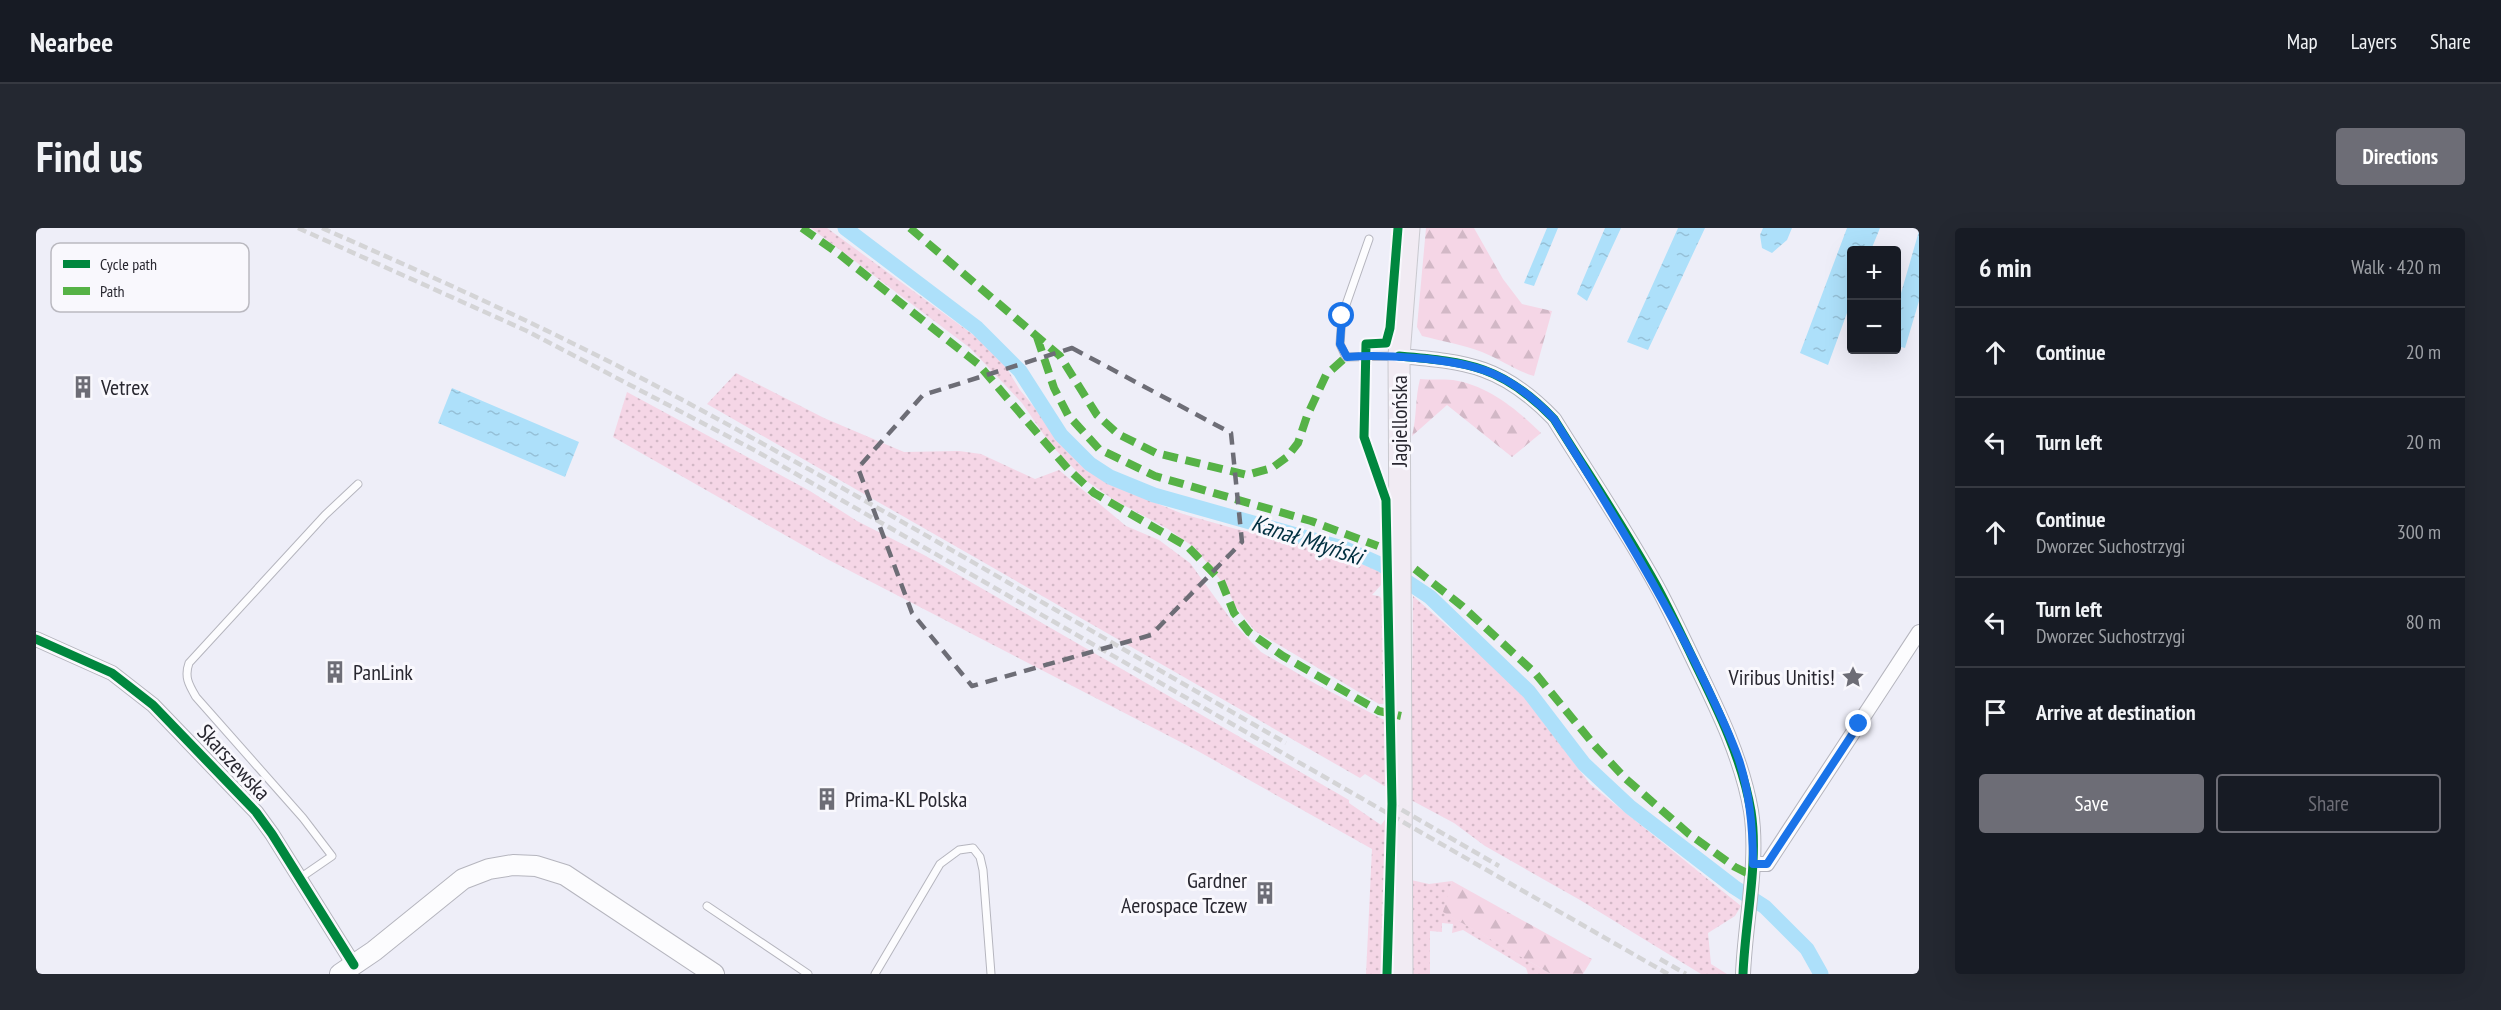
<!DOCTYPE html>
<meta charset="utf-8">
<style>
body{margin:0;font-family:"PT Sans Narrow",sans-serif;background:#242831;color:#f1f3f6}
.controls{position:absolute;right:18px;top:18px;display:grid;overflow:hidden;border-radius:6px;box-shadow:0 6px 24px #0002}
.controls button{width:54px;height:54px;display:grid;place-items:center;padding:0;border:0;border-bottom:2px solid #363941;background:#171b24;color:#f1f3f6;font:30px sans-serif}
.stop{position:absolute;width:18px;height:18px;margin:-14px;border:4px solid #1a73e8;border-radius:50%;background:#fff}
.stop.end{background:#1a73e8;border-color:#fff;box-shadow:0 2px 6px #0008}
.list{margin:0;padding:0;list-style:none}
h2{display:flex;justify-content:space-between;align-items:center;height:78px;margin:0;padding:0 24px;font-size:26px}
h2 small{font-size:20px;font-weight:400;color:#9ea1a6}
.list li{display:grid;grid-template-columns:39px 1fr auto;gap:18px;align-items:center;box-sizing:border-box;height:90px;padding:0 24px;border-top:2px solid #363941}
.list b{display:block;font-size:22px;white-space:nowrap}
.list p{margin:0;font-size:20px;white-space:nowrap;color:#9ea1a6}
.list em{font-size:20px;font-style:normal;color:#9ea1a6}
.actions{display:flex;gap:12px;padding:18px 24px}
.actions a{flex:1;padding:14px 0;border:2px solid #6d6d76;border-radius:6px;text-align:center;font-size:21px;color:#6d6d76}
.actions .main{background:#6d6d76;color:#fff}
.icon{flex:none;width:33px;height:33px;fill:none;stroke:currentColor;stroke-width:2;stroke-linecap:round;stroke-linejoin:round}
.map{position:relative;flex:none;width:1883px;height:746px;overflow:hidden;border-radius:6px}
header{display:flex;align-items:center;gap:36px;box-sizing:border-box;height:84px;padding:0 30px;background:#171b24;border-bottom:2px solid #363941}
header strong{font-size:28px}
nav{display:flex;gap:33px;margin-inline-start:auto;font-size:21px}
.intro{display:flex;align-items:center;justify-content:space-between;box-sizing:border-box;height:144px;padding:0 36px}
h1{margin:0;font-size:42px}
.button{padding:15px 27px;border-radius:6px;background:#6d6d76;color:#fff;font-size:21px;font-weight:700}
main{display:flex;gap:36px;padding:0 36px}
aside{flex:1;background:#171b24;border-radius:6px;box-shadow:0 6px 24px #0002}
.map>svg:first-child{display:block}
.grass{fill:url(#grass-dots)}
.forest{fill:url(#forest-firs)}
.water{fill:url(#water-ripples)}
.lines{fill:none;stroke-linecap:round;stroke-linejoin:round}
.canal{stroke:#ade0fa;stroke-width:15}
.lane-casing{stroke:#b5b5be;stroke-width:9}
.street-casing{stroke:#b5b5be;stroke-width:16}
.secondary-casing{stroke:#b5b5be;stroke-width:22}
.primary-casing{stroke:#c9c9cf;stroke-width:23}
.lane{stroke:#fcfcfe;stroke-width:7}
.street{stroke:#fcfcfe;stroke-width:14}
.secondary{stroke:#fcfcfe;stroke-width:20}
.primary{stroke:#f1ebf3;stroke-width:21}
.rail{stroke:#d4d4d6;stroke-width:4.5;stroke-dasharray:9 4.5;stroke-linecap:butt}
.quiet{stroke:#56b246;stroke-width:8;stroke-dasharray:15 8;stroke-linecap:butt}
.cycleway-casing{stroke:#f9f8fd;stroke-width:13}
.cycleway{stroke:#00873e;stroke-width:9}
.route{stroke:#1a73e8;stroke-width:8}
.marked{fill:none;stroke:#6d6d76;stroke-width:4.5;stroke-dasharray:12 8;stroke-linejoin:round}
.labels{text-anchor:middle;stroke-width:6;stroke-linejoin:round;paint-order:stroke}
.poi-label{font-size:22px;fill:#282730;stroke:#f9f8fd;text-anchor:start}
.street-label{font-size:22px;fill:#282730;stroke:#f9f8fd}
.water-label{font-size:24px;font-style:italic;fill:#023041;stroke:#f9f8fd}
.key{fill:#f9f8fd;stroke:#bab9c0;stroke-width:1.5}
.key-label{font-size:16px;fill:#282730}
</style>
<header>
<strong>Nearbee</strong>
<nav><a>Map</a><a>Layers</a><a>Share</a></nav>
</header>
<div class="intro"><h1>Find us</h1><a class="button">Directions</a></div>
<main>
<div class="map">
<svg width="1883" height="746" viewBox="0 0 1883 746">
<defs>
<pattern id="grass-dots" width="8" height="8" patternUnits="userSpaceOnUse" patternTransform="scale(1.5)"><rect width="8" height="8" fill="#f5d6e6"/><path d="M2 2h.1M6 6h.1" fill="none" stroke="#d2b8c6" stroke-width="1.8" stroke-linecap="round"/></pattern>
<pattern id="forest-firs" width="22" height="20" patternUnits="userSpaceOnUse" patternTransform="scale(1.5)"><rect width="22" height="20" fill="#f5d6e6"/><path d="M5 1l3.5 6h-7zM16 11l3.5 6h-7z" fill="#d2b8c6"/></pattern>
<pattern id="water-ripples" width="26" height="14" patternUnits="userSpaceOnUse" patternTransform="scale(1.5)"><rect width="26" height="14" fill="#ade0fa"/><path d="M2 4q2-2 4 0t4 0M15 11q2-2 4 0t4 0" fill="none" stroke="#95c0d7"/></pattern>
</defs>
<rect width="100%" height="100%" fill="#eeeef8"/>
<!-- grass -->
<path class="grass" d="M775,0H791L943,111L968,136L984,162L1043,233L1059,246L1083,260L1147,286L1200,301L1281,318L1345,344V357L1336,367L1343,368L1348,373L1351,476H1343L1219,403L1200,379L1190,359L1159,320L1132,301L1078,272L1049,252L1015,217L986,175L934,120Z
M700,145L788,190L868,224L923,223L945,226L999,251L1023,242L1090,298L1123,312L1154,335L1199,397L1225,424L1280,456L1352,494V557L1348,558L1329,546L1324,550L671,176Z
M591,164L774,263L821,293L888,327L1313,572V575L1345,597L1351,589L1353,590L1348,746H1330L1336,621L1160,522L791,331L577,209Z
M1377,368L1479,457L1554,556L1705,678L1699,688L1672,705L1675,736L1691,746H1665L1544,672L1449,618L1418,595L1375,572Z
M1375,652L1393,656L1416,653L1408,684L1515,746H1492L1490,740L1427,702L1416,705L1417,696L1406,695V704L1394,703V746H1376Z"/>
<!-- forest -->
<path class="forest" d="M1390,0H1438L1467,51L1486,76L1516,83L1498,148C1480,143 1464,131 1446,124C1428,117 1406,113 1386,108L1381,99Z
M1384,151C1395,152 1406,151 1417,152C1451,157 1482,182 1505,205L1476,229L1411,177L1376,208C1381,189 1379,170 1384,151Z
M1416,653L1556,731L1547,746H1515L1407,684Z"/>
<!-- water -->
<path class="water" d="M1511,0H1522L1498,58L1488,55Z
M1569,0H1585L1551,73L1541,66Z
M1642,0H1669L1612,122L1591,114Z
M1727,0H1756L1751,12L1736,25L1726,20L1724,7Z
M1811,0H1844L1835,22H1816L1815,74L1792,137L1764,125Z
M1883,3V73L1869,120L1861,118V79Z
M416,160L543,214L529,249L402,195Z"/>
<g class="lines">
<!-- canal -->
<path class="canal" d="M809,0L941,100L984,143L1025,207L1054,236L1074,249L1118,267L1310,321L1346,337L1394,369L1493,464L1548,536L1594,579L1698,659L1729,679L1771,721L1785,746"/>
<!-- lane casing -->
<g class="lane-casing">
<path id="lane" d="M1333,11L1306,88L1304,116L1310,129L1362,128
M264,650L296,628L267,590L160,469C153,457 148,449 153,435L289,287L322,256
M671,678L772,746
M839,746L904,636L923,622L937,620L944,629L947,642L955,746"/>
</g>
<!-- street casing -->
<g class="street-casing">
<path id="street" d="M1363,128C1433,134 1467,138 1518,191C1554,249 1593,306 1625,366C1637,389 1648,412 1659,435C1682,482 1706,531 1715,583C1723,633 1709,694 1707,746
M0,411L76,445L117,477L220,584L236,606L318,737
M1717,636H1731L1883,404"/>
</g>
<!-- secondary casing -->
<g class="secondary-casing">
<path id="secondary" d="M304,746L338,723L427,651L453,641L477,637L500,638L529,647L678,746"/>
</g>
<!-- primary casing -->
<g class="primary-casing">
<path id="primary" d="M1366,746L1363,128L1373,0"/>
</g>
<!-- lane -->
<use href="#lane" class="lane"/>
<!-- street -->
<use href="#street" class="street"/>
<!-- secondary -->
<use href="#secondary" class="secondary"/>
<!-- primary -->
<use href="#primary" class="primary"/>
<!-- rail -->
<path class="rail" d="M262,0L491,103L720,223L1632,746
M286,0C395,48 504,97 609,152C826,267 1037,393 1250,515
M1354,575L1463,638
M1624,731L1650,746"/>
<!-- quiet -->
<path class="quiet" d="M766,0L803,26L942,136L1032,241L1058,265L1152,319L1185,353L1198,385L1213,404L1247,428L1343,483L1365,488
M874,0L1024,128L1061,187L1082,206L1120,225L1211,247L1236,240L1251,229L1262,215L1271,188L1290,147L1310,129
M1001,109L1018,160L1032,187L1063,221L1119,248L1275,293L1342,318
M1379,341L1426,378L1499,445L1560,519L1589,550L1653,606L1699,639L1715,647"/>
<!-- cycleway casing -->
<g class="cycleway-casing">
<path id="cycleway" d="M1363,128C1433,134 1467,138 1518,191C1554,249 1593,306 1625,366C1637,389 1648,412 1659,435C1682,482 1706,531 1715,583C1723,633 1709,694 1707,746
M0,411L76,445L117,477L220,584L236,606L318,737
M1351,746L1356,576L1350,272L1328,209L1330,116L1350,115L1354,100L1362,0"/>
</g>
<!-- cycleway -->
<use href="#cycleway" class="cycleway"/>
</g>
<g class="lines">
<!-- route -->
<path class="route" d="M1306,88L1304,116L1311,129C1334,127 1356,128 1380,130C1442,135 1474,145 1518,191C1567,270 1616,349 1658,432C1674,465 1691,498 1703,532C1714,566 1717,601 1717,636H1731L1823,496"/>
</g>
<!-- marked area -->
<path class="marked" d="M1036,120L1195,205L1206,314L1115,407L936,458L876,385L822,240L887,167Z"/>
<!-- icons -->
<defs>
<g id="building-bare" transform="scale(1.8)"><path d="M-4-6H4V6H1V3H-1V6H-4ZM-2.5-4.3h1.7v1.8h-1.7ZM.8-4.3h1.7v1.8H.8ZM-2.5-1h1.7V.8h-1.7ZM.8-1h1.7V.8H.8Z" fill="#6d6d76" stroke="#f9f8fd" stroke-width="2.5" paint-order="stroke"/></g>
<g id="sight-bare" transform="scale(1.8)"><path d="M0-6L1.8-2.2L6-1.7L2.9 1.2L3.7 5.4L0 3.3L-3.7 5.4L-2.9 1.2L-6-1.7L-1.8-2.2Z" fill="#6d6d76" stroke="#f9f8fd" stroke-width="2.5" paint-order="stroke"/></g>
</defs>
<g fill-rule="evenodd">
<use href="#building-bare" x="47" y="159"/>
<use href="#building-bare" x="299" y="444"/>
<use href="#sight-bare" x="1817" y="449"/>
<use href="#building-bare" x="791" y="571"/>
<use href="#building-bare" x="1229" y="665"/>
</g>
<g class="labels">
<!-- poi labels -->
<g class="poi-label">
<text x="65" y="167">Vetrex</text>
<text x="317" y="452">PanLink</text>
<text x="1799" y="457" text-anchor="end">Viribus Unitis!</text>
<text x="809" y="579">Prima-KL Polska</text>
<text x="1211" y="660" text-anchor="end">Gardner<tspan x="1211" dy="25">Aerospace Tczew</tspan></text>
</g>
<!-- street labels -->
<g class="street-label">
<text transform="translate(1363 193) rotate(-90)" y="8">Jagiellońska</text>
<text transform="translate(198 534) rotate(47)" y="8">Skarszewska</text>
</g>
<!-- water labels -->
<g class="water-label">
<text transform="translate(1271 312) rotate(18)" y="8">Kanał Młyński</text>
</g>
</g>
<!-- legend -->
<rect x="15" y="15" width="198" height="69" rx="9" class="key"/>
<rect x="27" y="32" width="27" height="8" fill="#00873e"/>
<rect x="27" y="59" width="27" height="8" fill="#56b246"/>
<g class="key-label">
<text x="64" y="42">Cycle path</text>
<text x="64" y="69">Path</text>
</g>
</svg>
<div class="controls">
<button>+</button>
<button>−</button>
</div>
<div class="stop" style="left:1306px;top:88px"></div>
<div class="stop end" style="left:1823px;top:496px"></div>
</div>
<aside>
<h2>6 min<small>Walk · 420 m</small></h2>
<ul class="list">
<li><svg class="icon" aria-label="ahead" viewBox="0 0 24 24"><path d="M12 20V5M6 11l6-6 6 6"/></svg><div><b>Continue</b></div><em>20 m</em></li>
<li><svg class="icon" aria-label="left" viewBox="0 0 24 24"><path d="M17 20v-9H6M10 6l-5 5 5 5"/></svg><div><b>Turn left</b></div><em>20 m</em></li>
<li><svg class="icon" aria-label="ahead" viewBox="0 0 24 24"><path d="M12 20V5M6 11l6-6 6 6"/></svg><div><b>Continue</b><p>Dworzec Suchostrzygi</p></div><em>300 m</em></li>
<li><svg class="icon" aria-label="left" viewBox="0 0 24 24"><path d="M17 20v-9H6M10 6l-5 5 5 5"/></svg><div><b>Turn left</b><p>Dworzec Suchostrzygi</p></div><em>80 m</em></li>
<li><svg class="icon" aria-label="arrive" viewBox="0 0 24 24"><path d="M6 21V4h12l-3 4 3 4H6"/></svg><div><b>Arrive at destination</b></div></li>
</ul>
<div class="actions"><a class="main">Save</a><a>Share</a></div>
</aside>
</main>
